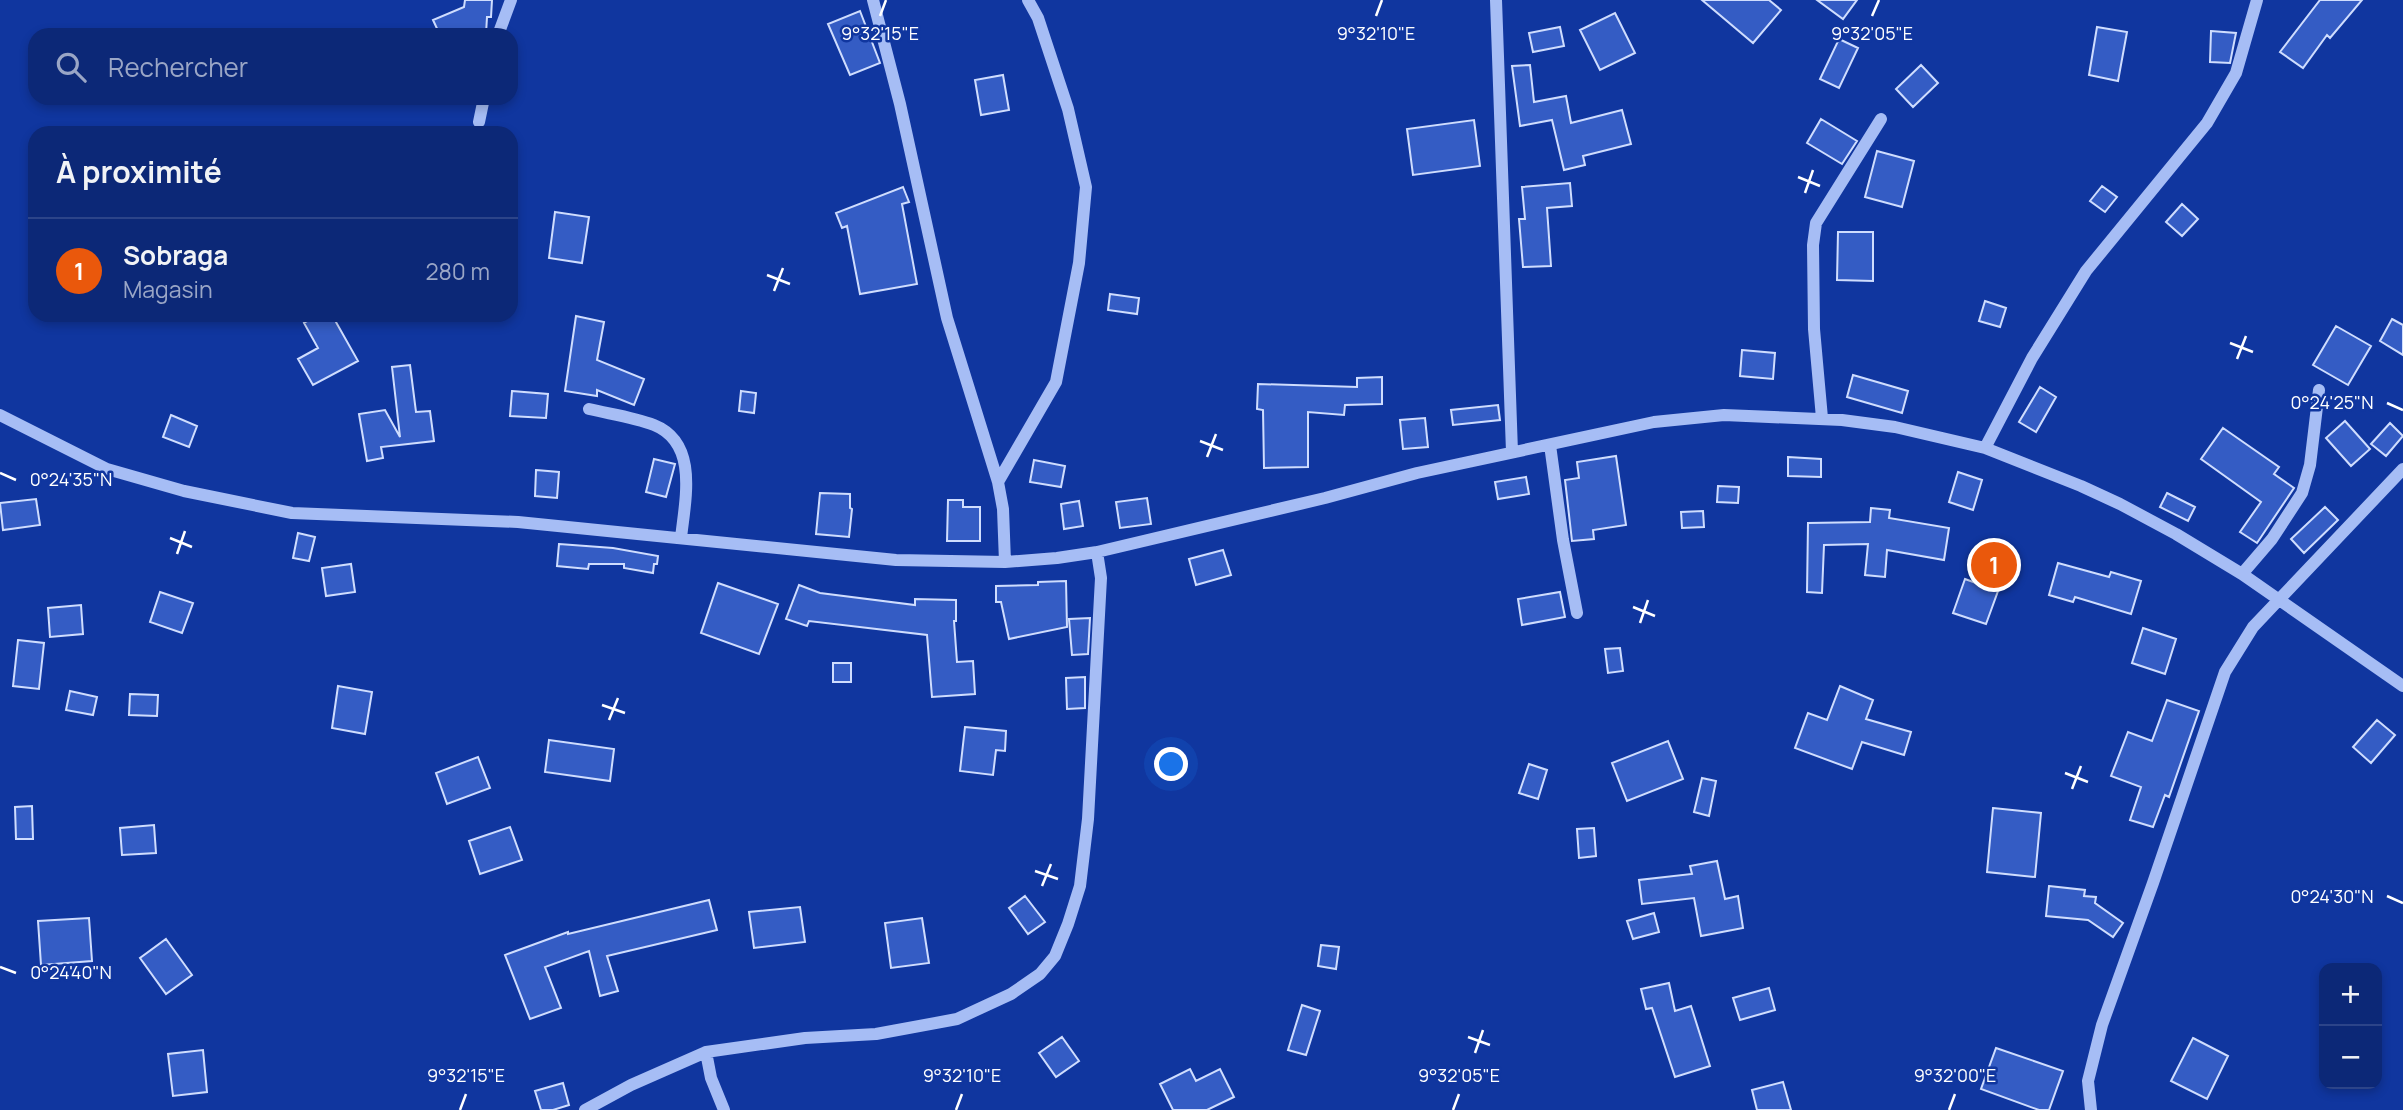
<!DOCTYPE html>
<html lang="fr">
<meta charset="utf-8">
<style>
body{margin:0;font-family:Manrope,sans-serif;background:#1a347f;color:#f1f3f6}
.controls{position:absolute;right:21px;bottom:21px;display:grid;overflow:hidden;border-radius:14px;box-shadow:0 4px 10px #0003}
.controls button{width:63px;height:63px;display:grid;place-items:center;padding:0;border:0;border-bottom:2px solid #2c4489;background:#0c2877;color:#f1f3f6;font:35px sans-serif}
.you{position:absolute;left:1172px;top:765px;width:24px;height:24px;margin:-18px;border:5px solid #fff;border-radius:50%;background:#1a73e8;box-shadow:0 0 0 10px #1a73e833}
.badge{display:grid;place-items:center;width:46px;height:46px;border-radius:50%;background:#ea580c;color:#fff;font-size:23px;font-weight:700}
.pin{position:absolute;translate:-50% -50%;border:4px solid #fff;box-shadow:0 2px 7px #0006}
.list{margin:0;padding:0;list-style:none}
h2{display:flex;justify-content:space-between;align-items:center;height:91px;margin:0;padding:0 28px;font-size:30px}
h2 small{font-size:23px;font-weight:400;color:#9aa6c6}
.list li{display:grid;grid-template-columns:46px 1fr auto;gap:21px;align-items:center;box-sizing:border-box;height:105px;padding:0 28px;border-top:2px solid #2c4489}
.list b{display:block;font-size:26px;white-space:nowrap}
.list p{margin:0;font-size:23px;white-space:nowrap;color:#9aa6c6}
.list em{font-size:23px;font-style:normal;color:#9aa6c6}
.icon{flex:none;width:38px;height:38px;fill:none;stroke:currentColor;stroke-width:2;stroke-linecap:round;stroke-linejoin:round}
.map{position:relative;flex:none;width:2403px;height:1110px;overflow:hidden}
.search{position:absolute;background:#0c2877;box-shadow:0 4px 10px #0003;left:28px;top:28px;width:490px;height:77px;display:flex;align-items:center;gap:18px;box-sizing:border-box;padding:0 24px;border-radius:21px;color:#9aa6c6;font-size:26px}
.panel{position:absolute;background:#0c2877;box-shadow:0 4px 10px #0003;left:28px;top:126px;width:490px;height:196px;border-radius:21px}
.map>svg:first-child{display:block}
.building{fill:#345cc4;stroke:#cfddfe;stroke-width:2}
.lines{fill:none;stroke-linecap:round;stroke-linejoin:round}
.minor{stroke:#a6bdf5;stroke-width:12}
.ticks{fill:none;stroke:#fff;stroke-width:2.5}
.ticks-label{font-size:18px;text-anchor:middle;fill:#fff;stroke:#10369f;stroke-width:5;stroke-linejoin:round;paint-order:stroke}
</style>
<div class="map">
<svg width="2403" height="1110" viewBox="0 0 2403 1110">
<rect width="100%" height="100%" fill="#10369f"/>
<!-- building -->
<path class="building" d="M465,0H492L491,17H487L486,34L451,32L440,35L433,20L464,7Z
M1702,0H1769L1781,10L1753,43Z
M1817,0H1857L1843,19Z
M2320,0H2362L2330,38L2327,35L2303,68L2280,52Z
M860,11L880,63L850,75L828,24Z
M1615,13L1635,53L1600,70L1580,30Z
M1560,27L1564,46L1533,52L1529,33Z
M2097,27L2127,32L2118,81L2089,75Z
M2211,31L2236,33L2230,63L2210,62Z
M1839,39L1858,48L1839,88L1820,79Z
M1530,65L1534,102L1566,96L1571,123L1622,110L1631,144L1583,156L1585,165L1564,170L1552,120L1520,126L1512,66Z
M1921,65L1938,83L1913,107L1896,89Z
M1003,75L1009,110L981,115L975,80Z
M1821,119L1857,141L1842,164L1807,143Z
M1474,120L1480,166L1413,175L1407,129Z
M1877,151L1914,161L1902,207L1865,197Z
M1570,183L1572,206L1547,208L1551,266L1523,267L1519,219H1525L1522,187Z
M2102,186L2117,197L2105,212L2090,201Z
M903,187L909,202L902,204L917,284L860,294L847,226L842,228L836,213Z
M2182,204L2198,219L2182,236L2166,222Z
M555,212L589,217L582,263L549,258Z
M1838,232H1873V281L1837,280Z
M1110,294L1139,298L1137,314L1108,310Z
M1985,301L2006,308L2000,327L1979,321Z
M318,315H332L358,361L313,385L298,359L318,348L304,323Z
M576,316L604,322L597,360L644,379L634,405L597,390V396L565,391Z
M2392,319L2403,325V355L2380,341Z
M2336,326L2371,346L2348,385L2313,365Z
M1742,350L1775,353L1773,379L1740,376Z
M410,365L416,412L430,411L434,441L381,447L383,458L367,461L359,414L385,410L400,437L392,367Z
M1853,375L1908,391L1902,413L1847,397Z
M1382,377V404L1345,405L1344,415L1308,412V467L1264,468L1263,410L1257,409L1258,384L1357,387V378Z
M2040,387L2056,397L2036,432L2019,422Z
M512,391L548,394L546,418L510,416Z
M741,391L756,393L754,413L739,411Z
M1498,405L1500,420L1453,425L1451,410Z
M171,415L197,426L189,447L163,437Z
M1425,418L1428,447L1403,449L1400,420Z
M2345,421L2370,449L2351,466L2326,438Z
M2390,423L2403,436L2386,456L2371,444Z
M2223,428L2279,467L2274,474L2294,488L2257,543L2240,532L2261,502L2201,459Z
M1616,456L1626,525L1593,530L1594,539L1572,541L1565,480L1579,478L1577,462Z
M1788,457L1821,459V477L1788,476Z
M654,459L675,464L666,497L646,492Z
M1034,460L1065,466L1061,487L1030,482Z
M536,470L559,472L557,498L535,496Z
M1958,472L1982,480L1973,510L1949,502Z
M1526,477L1529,494L1498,499L1495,482Z
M1718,486L1739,487L1738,503L1717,502Z
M820,493L850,494V508L852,509L849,537L816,534Z
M2167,493L2195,507L2188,521L2160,507Z
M1147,498L1151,524L1120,528L1116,502Z
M36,499L40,525L3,530L0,503Z
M948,500H963V507H980V541H947Z
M1079,501L1083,526L1064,529L1061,504Z
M2325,507L2338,520L2304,553L2291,539Z
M1871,508L1890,510L1889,518L1949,528L1944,560L1887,550L1885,577L1865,575L1868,544L1824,545L1822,593L1807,592L1808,523L1870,522Z
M1703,511L1704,527L1682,528L1681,512Z
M298,533L315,537L309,561L293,558Z
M559,544L613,548L658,556L657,564H654L653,573L624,568V564H589L588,569L557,566Z
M1223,550L1231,575L1196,585L1189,559Z
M2058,563L2109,577L2111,572L2141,581L2131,614L2075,597L2073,602L2049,595Z
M351,564L355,592L326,596L322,568Z
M1965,579L1998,591L1986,624L1953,613Z
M1066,581L1067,627L1009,639L1001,602H996V586L1038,585V582Z
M718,583L778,604L759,654L701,633Z
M799,585L820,593L915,605V599L956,600V621H954L957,662L973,661L975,694L932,697L927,635L809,621L807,626L786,619Z
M160,592L193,603L182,633L150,622Z
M1560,592L1565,617L1522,625L1518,599Z
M81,605L83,634L50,637L48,608Z
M1090,618L1088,654L1072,655L1069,619Z
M2143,628L2176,639L2165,674L2132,663Z
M18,640L44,643L39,689L13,686Z
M1620,648L1623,671L1608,673L1605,649Z
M833,663H851V682H833Z
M1085,677V708L1067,709L1066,678Z
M338,686L372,692L365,734L332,728Z
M1840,686L1873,700L1866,719L1911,732L1904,755L1862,742L1852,769L1795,748L1808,713L1827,720Z
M70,691L97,697L93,715L66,710Z
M130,694L158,695L157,716L129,715Z
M2167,700L2199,711L2169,797L2165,795L2153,827L2130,820L2141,787L2111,776L2128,732L2152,741Z
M2377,720L2395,735L2371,763L2353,747Z
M965,727L1006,731L1005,751L996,750L993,775L960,771Z
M549,740L614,749L610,781L545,772Z
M1668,741L1683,779L1627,801L1612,763Z
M478,757L490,788L447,804L436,773Z
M1529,764L1547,770L1538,799L1519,793Z
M1702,778L1716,781L1709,816L1694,812Z
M32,806L33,839H16L15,807Z
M1993,808L2041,813L2035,877L1987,872Z
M154,825L156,853L122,855L120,828Z
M510,827L522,860L480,874L469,841Z
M1594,828L1596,856L1579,858L1577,829Z
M1717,861L1725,899L1738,896L1743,928L1701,936L1694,898L1642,904L1639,880L1692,874L1690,866Z
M2049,886L2085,890L2084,896L2096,897L2095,903L2123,923L2113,937L2088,920L2046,916Z
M1025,896L1045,922L1028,934L1009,908Z
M709,900L717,930L607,956L618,991L600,996L589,951L545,967L561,1008L530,1019L505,955L568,932V934Z
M800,907L805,942L754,948L749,912Z
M1654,913L1659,932L1633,939L1627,921Z
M89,918L92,961L41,965L38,921Z
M922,918L929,963L891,968L885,923Z
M166,939L192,975L166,994L140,958Z
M1321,945L1339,947L1336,969L1318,966Z
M1669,983L1675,1011L1691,1006L1710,1066L1675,1077L1652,1008L1646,1009L1641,989Z
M1769,988L1775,1010L1740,1020L1733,998Z
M1302,1005L1320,1011L1306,1055L1288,1050Z
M1062,1037L1079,1061L1056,1077L1039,1053Z
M2193,1038L2228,1056L2207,1099L2171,1081Z
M1996,1048L2063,1071L2049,1110H2039L1981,1089Z
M203,1050L207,1092L173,1096L168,1054Z
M1190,1069L1196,1081L1220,1069L1234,1097L1207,1110H1173L1160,1084Z
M1783,1082L1791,1110H1757L1752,1090Z
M563,1083L569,1105L553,1110H541L535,1091Z"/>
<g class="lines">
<!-- minor -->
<path class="minor" d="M873,0L900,104L947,318L998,482L1003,509L1005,562
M1496,0L1512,452
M498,35L511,0
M479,122L484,98
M589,409C610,414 634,417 654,425C699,443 685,500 681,538
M0,415L107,469L184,491L292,513L518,522L896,560L1005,562L1057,558L1097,552L1325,498L1417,473L1654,422L1724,415L1842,420L1895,427L1985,448L2081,486L2120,504L2176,534L2242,574L2403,686
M1822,418L1814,329L1813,245L1816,223L1881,119
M1550,445L1563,540L1577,613
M1985,448L2032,358L2086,271L2207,123L2236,73L2257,0
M998,482L1056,382L1079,263L1086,187L1068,109L1038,18L1028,0
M2242,574L2272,539L2302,493L2310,465L2319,390
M706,1052L711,1078L724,1110
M585,1110L631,1085L706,1052L805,1038L876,1034L957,1019L1011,994L1040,974L1055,956L1068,924L1080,886L1088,819L1101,578L1097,552
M2091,1110L2088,1081L2102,1025L2153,883L2225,672L2253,627L2403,469"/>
</g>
<!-- ticks -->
<path class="ticks" d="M880,16L886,0M1376,16L1382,0M1872,16L1879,0M1798,177L1820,186M1805,193L1813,170M767,275L790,284M774,291L783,268M2230,343L2253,352M2237,359L2246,336M2387,403L2403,410M1200,441L1223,450M1207,457L1216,434M0,473L16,480M170,538L192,547M177,554L185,531M1633,607L1655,616M1640,623L1648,600M602,705L625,713M609,720L618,698M2065,773L2088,782M2072,789L2081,766M1035,871L1058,879M1042,886L1051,864M2387,896L2403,903M0,967L16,973M1468,1037L1490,1045M1475,1053L1483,1030M460,1110L466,1094M956,1110L962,1094M1453,1110L1459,1094M1949,1110L1955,1094"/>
<g class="ticks-label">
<text x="880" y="40">9°32'15"E</text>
<text x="1376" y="40">9°32'10"E</text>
<text x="1872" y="40">9°32'05"E</text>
<text x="2332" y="409">0°24'25"N</text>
<text x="71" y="486">0°24'35"N</text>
<text x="2332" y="903">0°24'30"N</text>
<text x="71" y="979">0°24'40"N</text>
<text x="466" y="1082">9°32'15"E</text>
<text x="962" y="1082">9°32'10"E</text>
<text x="1459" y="1082">9°32'05"E</text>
<text x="1955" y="1082">9°32'00"E</text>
</g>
</svg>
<div class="controls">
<button>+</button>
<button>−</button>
</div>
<div class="you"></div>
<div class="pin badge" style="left:1994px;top:565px">1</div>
<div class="search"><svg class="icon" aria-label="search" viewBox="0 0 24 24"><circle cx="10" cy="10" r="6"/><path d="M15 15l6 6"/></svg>Rechercher</div>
<section class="panel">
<h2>À proximité<small></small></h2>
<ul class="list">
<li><span class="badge">1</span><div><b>Sobraga</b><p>Magasin</p></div><em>280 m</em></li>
</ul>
</section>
</div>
